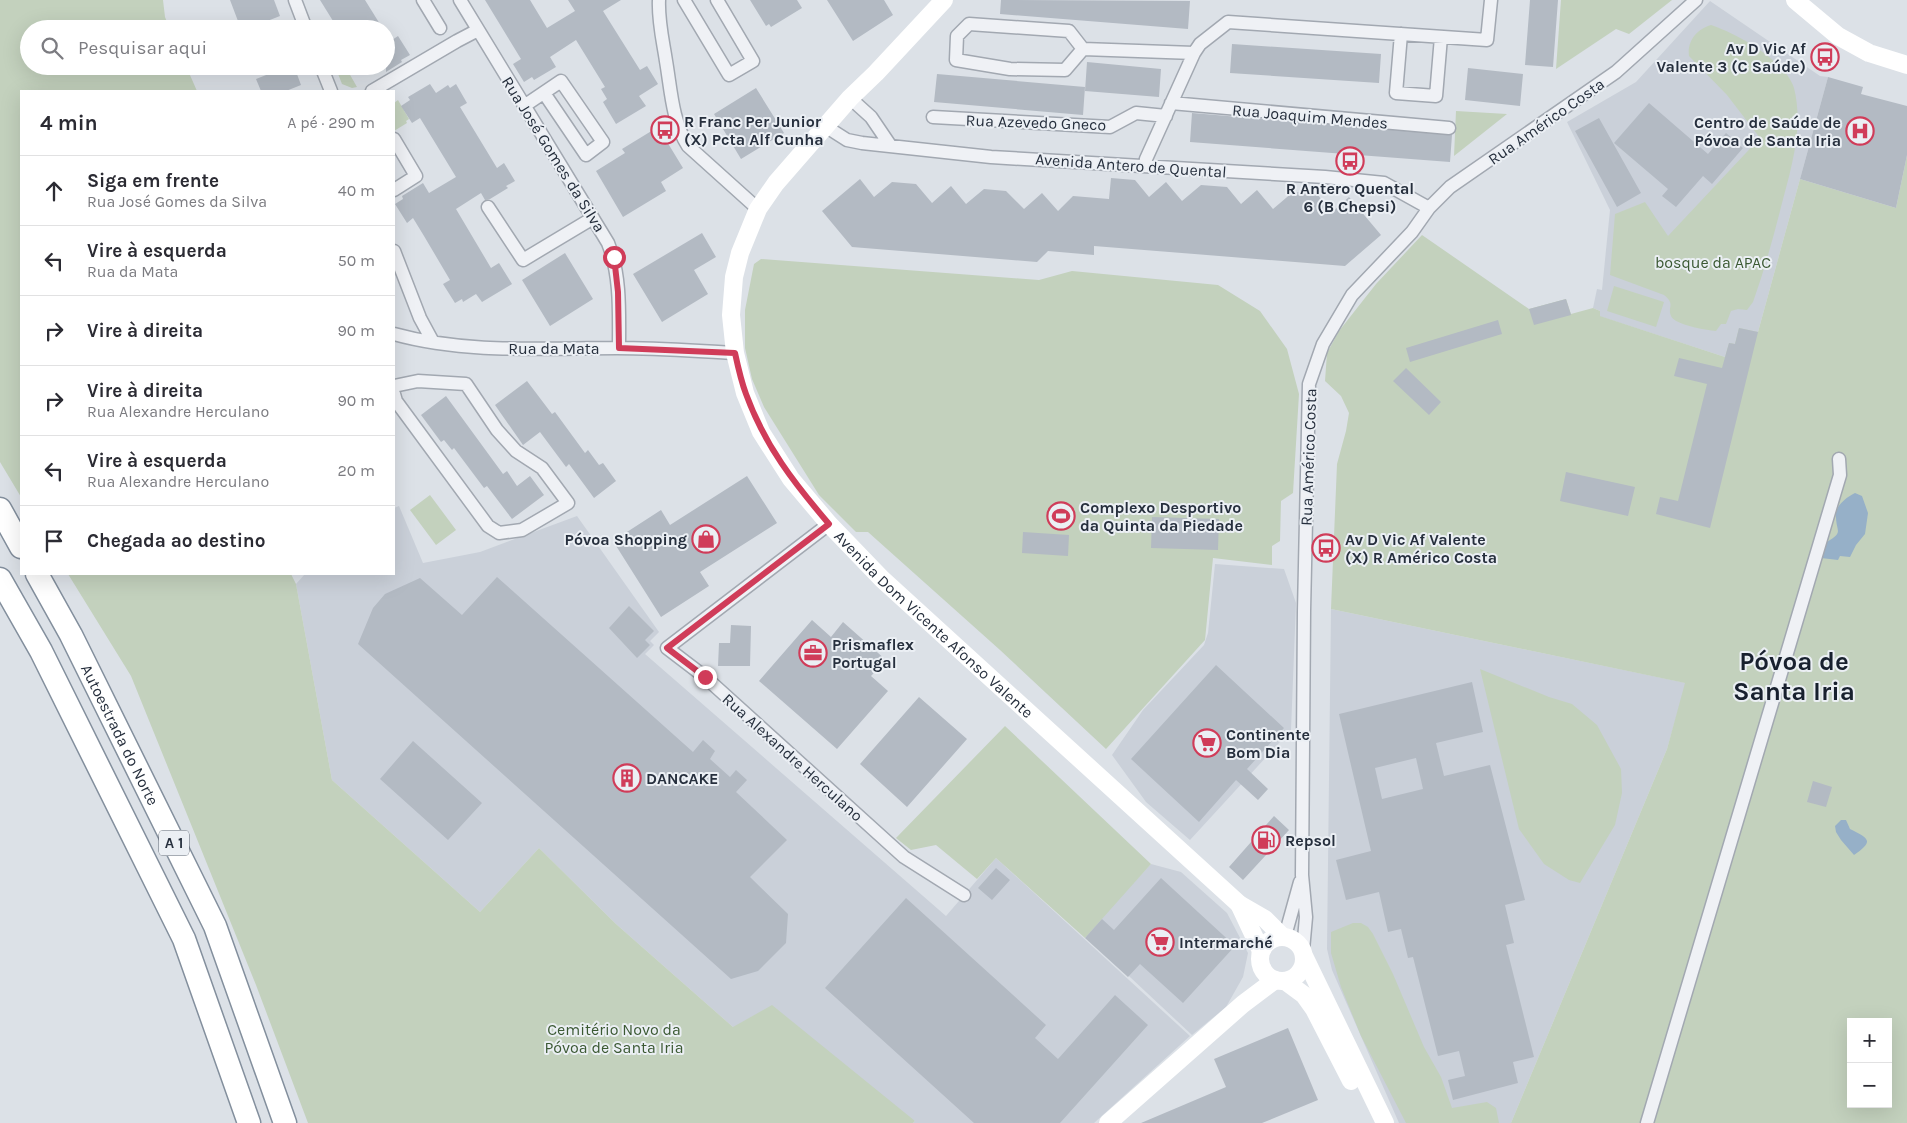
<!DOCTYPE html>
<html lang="pt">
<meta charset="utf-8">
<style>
body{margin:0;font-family:Karla,sans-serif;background:#f7f7f7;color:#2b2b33}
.controls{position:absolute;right:15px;bottom:15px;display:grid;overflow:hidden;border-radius:0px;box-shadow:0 5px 20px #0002}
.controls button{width:45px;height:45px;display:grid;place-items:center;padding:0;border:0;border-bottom:1px solid #e1e1e2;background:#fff;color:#2b2b33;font:25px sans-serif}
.stop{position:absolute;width:15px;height:15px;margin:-11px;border:4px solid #d03c59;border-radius:50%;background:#fff}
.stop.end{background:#d03c59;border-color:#fff;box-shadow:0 1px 5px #0008}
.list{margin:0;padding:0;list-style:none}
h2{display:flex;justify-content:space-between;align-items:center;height:65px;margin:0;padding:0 20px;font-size:21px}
h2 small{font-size:16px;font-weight:400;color:#7c7c81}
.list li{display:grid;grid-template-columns:32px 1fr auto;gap:15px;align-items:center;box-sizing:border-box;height:70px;padding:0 20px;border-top:1px solid #e1e1e2}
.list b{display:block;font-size:19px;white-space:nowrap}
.list p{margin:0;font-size:16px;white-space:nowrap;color:#7c7c81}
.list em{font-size:16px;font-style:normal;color:#7c7c81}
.icon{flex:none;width:28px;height:28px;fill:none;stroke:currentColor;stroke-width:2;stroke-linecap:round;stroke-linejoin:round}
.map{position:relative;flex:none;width:1907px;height:1123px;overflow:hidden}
.search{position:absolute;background:#fff;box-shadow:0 5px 20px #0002;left:20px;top:20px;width:375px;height:55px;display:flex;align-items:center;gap:12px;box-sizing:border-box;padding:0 18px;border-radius:28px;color:#7c7c81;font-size:19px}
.panel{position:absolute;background:#fff;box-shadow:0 5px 20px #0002;left:20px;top:90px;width:375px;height:485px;border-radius:0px}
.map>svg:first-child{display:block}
.built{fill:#cad0d9}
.green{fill:#c3d1bd;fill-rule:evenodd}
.water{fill:#96b0c8}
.building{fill:#b3bac3;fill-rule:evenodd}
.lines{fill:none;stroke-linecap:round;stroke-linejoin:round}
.street-casing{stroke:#a2a8b1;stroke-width:15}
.highway-casing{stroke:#838f9d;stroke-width:25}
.street{stroke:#eff1f5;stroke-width:12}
.secondary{stroke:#fff;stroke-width:18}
.highway{stroke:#fff;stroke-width:22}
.route{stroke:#d03c59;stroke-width:6}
.labels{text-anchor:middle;stroke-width:4;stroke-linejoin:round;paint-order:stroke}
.shield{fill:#ebeff4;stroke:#616974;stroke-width:1}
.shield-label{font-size:15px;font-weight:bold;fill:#262f3d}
.poi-label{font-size:16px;font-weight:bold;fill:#262f3d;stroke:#ebeff4;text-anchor:start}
.street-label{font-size:16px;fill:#262f3d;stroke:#ebeff4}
.park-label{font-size:16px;fill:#3b5933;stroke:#ebeff4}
.town-label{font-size:26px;font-weight:bold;fill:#18202e;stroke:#ebeff4}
</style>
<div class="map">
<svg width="1907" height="1123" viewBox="0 0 1907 1123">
<rect width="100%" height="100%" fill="#dce1e7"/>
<!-- built -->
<path class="built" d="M1710,1L1820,76L1828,77L1758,332L1735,344L1725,357L1599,316L1600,311L1593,308L1597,289L1602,290L1610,210L1567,122L1636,82Z
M399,506L423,563L480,552L577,516L659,632L650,641L654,645L645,654L946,916L996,858L1190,1036L1094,1123H913L915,1121L733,1027L616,924L539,848L480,912L332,780L296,584L305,574H394V508Z
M1215,564L1284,569L1296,603L1291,730L1190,840L1146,802L1112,755L1143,710L1204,645L1208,633Z
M1331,609L1686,683L1667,749L1511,1123H1399L1332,970L1327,949Z
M1151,864L1181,872L1227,913L1248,953L1243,977L1226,1007L1192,1035L1085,935Z"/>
<!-- green -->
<path class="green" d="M0,0H163L165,17L170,29H29V66H186L197,91H21V497L0,462Z
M1561,0H1672L1629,34L1616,29L1556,69Z
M1711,25C1736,33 1786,61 1794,88C1804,128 1791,169 1781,207C1773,239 1764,271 1753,302L1747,310L1738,309L1731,311L1726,324H1721L1716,331C1706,330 1675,325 1671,316C1667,306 1676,305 1664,295L1610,275L1615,214L1645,202L1668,236L1760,138L1727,95L1689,56C1687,41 1697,29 1711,25Z
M335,66H345L357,87L352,88L342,84Z
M398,100L409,119L406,121L407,123L394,131V103Z
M1456,111L1507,114L1454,156Z
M1907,155V1123H1511L1667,749L1685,683L1331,609L1337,464L1346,431L1349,413L1341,396L1325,381L1327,353L1339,331L1376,284L1422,235L1529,309L1566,299L1571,314L1593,308L1600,311V316L1725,357L1729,343L1735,344L1739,328L1758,332L1800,179L1896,208ZM1851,1022H1888V1104H1851Z
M761,259L1039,280L1072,271L1218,285L1260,311L1287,349L1299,394L1293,493L1281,501L1280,541L1272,546V565L1213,558L1205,640L1106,749L1000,650L868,532H856L819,495L764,407L752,379L745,348V310L754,264Z
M1614,286L1664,302L1656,327L1607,311Z
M430,495L456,530L436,545L410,510Z
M68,574H291L296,584L332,780L480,912L539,848L616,924L733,1027L772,1005L915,1121L913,1123H308L256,985L131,676Z
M1480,669L1549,697L1572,704L1597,725L1621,769L1622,793L1615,825L1580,883L1569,880L1544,864L1519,829Z
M1005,726L1151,864L1085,938L996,858L977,879L936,845L911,850L896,838Z
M1353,923H1361L1368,927L1373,934L1393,974L1424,1047L1441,1077L1452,1108L1487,1102L1496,1108L1499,1123H1406L1361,1036L1341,987L1331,953V932Z"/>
<!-- water -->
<path class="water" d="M1855,493L1862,496L1868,513L1865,534L1856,545L1850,557L1840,556L1838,560L1821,558L1827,542C1843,532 1837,533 1836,518C1834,507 1845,498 1855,493Z
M1841,820H1846L1850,829C1867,838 1876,840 1854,855L1841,840L1836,832L1835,826Z"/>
<!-- building -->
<path class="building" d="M230,0H274L280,16L247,29H241Z
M320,0H365L383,29H338Z
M485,0H530L547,28L575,11L568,0H621L603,11L640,70L647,66L658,84L639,96L646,106L616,124L603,102L607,99L601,89L605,87L576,40L550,57L556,67L534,80L532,77L524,82L513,64L521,59Z
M750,0H797L802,8L771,27L769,24L766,26Z
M827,0H884L893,15L853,41Z
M1001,0L1190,1L1188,29L1000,14Z
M1530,0H1558L1553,67L1525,65Z
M398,36L410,55L401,60L402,62L386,72V44Z
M1232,44L1381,54L1379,83L1230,73Z
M1087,62L1161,69L1159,97L1085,91Z
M289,66H294L301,85L286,91H261L256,79Z
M1468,68L1523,74L1520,106L1465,100Z
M937,74L1085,87L1083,115L934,102Z
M1828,77L1863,87L1861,94L1907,106V155L1896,208L1800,179Z
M430,84L436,93L448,85L450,88L456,84L467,103L460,107L497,168L504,163L515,181L506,186L508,188L490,199L485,200L481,193L456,209L491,268L499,263L512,284L482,302L476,294L463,302L462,299L455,303L443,284L450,280L424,236L413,218L407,223L395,204L403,199L402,196L423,183L429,193L456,177L420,118L412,123L401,106L410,100L408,97Z
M756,88L784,133L741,159L714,114Z
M1649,103L1708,154L1726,133L1743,148L1712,184L1703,176L1676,207L1662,196L1668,189L1614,143Z
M1192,113L1452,135L1450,162L1190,142Z
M1599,118L1641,193L1617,207L1575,131Z
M658,127L683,168L661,182L666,191L623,217L596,171L625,153L622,149Z
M1111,178L1135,180L1149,197L1166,182L1182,201L1201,185L1227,187L1241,204L1257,190L1273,209L1293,192L1317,194L1332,212L1349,197L1381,235L1345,266L1094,246V255L1048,251L1037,262L852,247L822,211L860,179L874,197L892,182L916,184L932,203L951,186L966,204L984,189L1006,191L1024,209L1042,193L1058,211L1073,196L1109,199Z
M702,233L716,257L694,270L708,294L662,322L633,274Z
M565,253L593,299L550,326L522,280Z
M1566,299L1571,315L1534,325L1529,309Z
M1498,320L1502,334L1410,362L1406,348Z
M1739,328L1758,332L1710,528L1656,514L1660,497L1678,501L1707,384L1674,376L1679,358L1722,368L1729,343L1735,344Z
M1406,368L1441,402L1429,415L1393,381Z
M527,381L552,414L555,412L585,453L588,450L599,465L603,463L616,481L594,498L569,464L566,467L540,432L523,445L495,405Z
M446,396L503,474L507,471L517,486L530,476L544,495L512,519L487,486L484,488L454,448L452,450L444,440L441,442L421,415Z
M1566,472L1635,487L1628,516L1560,501Z
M747,476L777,523L700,572L709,586L661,617L613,541L661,510L670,525Z
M1152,517L1219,519L1218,550L1151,548Z
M1023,532L1069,535L1068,556L1022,553Z
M497,577L693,752L703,740L715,751L710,759L730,777L736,770L747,780L736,792L787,840L750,877L788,914L786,943L758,971L731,979L358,644L373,608L385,594L420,578L462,615Z
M629,606L654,631L645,640L650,645L637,658L609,628Z
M812,620L831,637L843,622L886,660L871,676L888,691L837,749L759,681Z
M731,625L751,626L750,666H718L719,643H730Z
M1216,665L1284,728L1247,769L1268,789L1258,800L1236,780L1199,822L1131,759Z
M1472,682L1483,732L1436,743L1444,776L1490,765L1525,900L1505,905L1514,943L1506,945L1534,1057L1513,1062L1518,1083L1453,1100L1448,1080L1465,1076L1459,1051L1438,1056L1413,957L1408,958L1401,929L1388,932L1379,892L1346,900L1336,860L1371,851L1339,714ZM1416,758L1423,789L1382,799L1375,768Z
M919,697L967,739L907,807L860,764Z
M413,741L482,803L448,840L380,779Z
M1813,781L1832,787L1826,807L1807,802Z
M1274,816L1289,830L1243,880L1229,867Z
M996,868L1010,880L992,900L978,888Z
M1161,878L1235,946L1183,1003L1140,964L1128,977L1085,938L1102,919L1114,930Z
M906,898L1046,1025L1035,1038L1058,1059L1115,995L1148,1025L1060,1123H974L825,988Z
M1288,1028L1318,1100L1262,1123H1141L1226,1087L1214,1059Z"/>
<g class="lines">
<!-- street casing -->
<g class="street-casing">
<path id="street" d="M295,0L306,29
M423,0L440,28
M460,0L608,243C621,276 619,313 619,348
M659,0C658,21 663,41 666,61C671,90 672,121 688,146L758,209
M684,0L729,75L753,61L717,0
M1401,34L1396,93L1436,96L1441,37
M1083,49L1065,70L1010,69L956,60L957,36L969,24L1069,31L1083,49L1194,53
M321,66L331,91
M372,91L457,41L478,30
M850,98L871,117L890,145
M1171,103L1449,128
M524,106L561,81L603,142L586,155L544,93
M933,117L1110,127L1136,113L1166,116
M825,126L847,140L862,143L991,157L1325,177L1384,183L1429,208
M394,139L416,176L394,190
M1145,166L1146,159L1194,53L1200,44L1228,22L1487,40L1491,0
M488,207L523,260L593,218
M394,251L420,318L433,342
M394,334C466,354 543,348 617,348C656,348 695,351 735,353
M394,386L418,381L466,384L497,430L516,451L542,468L568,503L522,530L499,533L488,526L396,401L394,394
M829,524L667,648L705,677L904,857L964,895
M1285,936L1300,882
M1303,950L1306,917L1302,875L1304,611L1309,384L1323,344L1352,295L1412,232L1429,208L1450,187L1616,72L1696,0
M1647,1123L1840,475L1839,459"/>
</g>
<!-- highway casing -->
<g class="highway-casing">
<g id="highway">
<path d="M0,509L21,547"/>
<path id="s2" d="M37,574L71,635L215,926L285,1123"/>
<path d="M0,579L41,651L184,939L249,1123"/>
</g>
</g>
<!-- street -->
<use href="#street" class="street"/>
<!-- secondary -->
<g class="secondary">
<path id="s1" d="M944,0L876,73L850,98L776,183L758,209L740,253L734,277L731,315L735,353L745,393L761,432L791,479L829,524L882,579L1239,904L1265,919L1282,936"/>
<path d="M1795,0L1838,36L1869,53L1907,65"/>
<path d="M1239,904L1261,951"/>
<circle cx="1282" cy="959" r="22"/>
<path d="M1305,958L1385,1123"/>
<path d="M1285,981L1304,995L1314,1009L1351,1081"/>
<path d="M1108,1123L1243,1004L1275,980"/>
</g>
<!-- highway -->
<use href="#highway" class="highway"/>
</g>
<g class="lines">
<!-- route -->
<path class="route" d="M614,257L618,292L619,348L735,353C738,367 741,381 746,394C765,446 794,483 829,524L667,648L705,677"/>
</g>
<!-- icons -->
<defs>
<g id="bus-ring" transform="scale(1.4375)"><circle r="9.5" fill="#ebeff4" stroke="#d03c59" stroke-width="1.5"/><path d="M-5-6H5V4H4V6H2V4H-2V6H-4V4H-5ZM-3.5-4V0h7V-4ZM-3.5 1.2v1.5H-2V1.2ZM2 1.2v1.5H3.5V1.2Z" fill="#d03c59"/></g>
<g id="hospital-ring" transform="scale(1.4375)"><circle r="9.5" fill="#ebeff4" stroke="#d03c59" stroke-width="1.5"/><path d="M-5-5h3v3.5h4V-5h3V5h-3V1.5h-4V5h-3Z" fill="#d03c59"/></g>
<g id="stadium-ring" transform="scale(1.4375)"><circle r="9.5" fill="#ebeff4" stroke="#d03c59" stroke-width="1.5"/><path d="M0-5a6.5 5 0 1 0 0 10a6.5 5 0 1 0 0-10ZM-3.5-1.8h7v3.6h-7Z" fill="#d03c59"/></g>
<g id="shop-ring" transform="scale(1.4375)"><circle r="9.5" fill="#ebeff4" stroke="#d03c59" stroke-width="1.5"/><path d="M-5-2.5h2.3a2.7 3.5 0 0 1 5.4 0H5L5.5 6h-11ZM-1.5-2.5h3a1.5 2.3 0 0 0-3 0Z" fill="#d03c59"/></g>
<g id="office-ring" transform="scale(1.4375)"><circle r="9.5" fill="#ebeff4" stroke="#d03c59" stroke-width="1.5"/><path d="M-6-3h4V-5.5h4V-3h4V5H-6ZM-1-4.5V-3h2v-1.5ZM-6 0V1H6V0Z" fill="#d03c59"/></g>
<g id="supermarket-ring" transform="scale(1.4375)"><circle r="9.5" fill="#ebeff4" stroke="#d03c59" stroke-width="1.5"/><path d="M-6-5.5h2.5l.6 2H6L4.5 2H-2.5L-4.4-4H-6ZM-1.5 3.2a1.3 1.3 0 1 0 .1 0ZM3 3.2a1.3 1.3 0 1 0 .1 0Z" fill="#d03c59"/></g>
<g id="building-ring" transform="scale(1.4375)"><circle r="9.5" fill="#ebeff4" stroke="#d03c59" stroke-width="1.5"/><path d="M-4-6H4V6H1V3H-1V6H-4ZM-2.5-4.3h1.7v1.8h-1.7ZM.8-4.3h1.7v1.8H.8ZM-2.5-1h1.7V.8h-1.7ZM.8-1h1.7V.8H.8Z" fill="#d03c59"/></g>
<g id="fuel-ring" transform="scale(1.4375)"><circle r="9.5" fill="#ebeff4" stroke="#d03c59" stroke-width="1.5"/><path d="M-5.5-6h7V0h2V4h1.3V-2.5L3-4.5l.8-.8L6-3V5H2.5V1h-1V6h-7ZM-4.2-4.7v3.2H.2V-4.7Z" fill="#d03c59"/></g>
</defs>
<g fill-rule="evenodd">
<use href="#bus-ring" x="1825" y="57"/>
<use href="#bus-ring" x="665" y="130"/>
<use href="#hospital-ring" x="1860" y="131"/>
<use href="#bus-ring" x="1350" y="161"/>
<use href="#stadium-ring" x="1061" y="516"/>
<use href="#shop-ring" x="706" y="539"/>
<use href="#bus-ring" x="1326" y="548"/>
<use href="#office-ring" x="813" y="653"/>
<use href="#supermarket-ring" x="1207" y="743"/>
<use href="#building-ring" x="627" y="778"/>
<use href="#fuel-ring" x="1266" y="840"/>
<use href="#supermarket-ring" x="1160" y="942"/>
</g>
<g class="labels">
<!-- shield labels -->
<rect class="shield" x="159" y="830.5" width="30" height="25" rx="4"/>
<g class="shield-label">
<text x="174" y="848">A 1</text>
</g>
<!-- poi labels -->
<g class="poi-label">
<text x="1806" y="54" text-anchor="end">Av D Vic Af<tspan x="1806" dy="18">Valente 3 (C Saúde)</tspan></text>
<text x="684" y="127">R Franc Per Junior<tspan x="684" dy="18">(X) Pcta Alf Cunha</tspan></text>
<text x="1841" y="128" text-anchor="end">Centro de Saúde de<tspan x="1841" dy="18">Póvoa de Santa Iria</tspan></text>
<text x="1350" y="194" text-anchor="middle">R Antero Quental<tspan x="1350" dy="18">6 (B Chepsi)</tspan></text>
<text x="1080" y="513">Complexo Desportivo<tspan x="1080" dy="18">da Quinta da Piedade</tspan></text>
<text x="687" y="545" text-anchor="end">Póvoa Shopping</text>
<text x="1345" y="545">Av D Vic Af Valente<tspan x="1345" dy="18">(X) R Américo Costa</tspan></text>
<text x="832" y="650">Prismaflex<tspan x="832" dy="18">Portugal</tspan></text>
<text x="1226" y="740">Continente<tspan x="1226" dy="18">Bom Dia</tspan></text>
<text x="646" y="784">DANCAKE</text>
<text x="1285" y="846">Repsol</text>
<text x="1179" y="948">Intermarché</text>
</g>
<!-- street labels -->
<g class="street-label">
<text transform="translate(1310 116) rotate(5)" y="6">Rua Joaquim Mendes</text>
<text transform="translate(1546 121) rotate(-35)" y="6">Rua Américo Costa</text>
<text transform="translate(1036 122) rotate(2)" y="6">Rua Azevedo Gneco</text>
<text transform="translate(554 154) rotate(58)" y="6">Rua José Gomes da Silva</text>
<text transform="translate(1131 165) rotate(4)" y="6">Avenida Antero de Quental</text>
<text x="554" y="354">Rua da Mata</text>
<text transform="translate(1308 457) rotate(-88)" y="6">Rua Américo Costa</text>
<text dy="6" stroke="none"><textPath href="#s1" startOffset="772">Avenida Dom Vicente Afonso Valente</textPath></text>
<text dy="6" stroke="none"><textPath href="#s2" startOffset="181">Autoestrada do Norte</textPath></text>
<text transform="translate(793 757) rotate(42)" y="6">Rua Alexandre Herculano</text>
</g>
<!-- park labels -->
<g class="park-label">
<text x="1713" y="268">bosque da APAC</text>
<text x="614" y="1035">Cemitério Novo da<tspan x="614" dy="18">Póvoa de Santa Iria</tspan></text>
</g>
<!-- town labels -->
<g class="town-label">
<text x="1794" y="670">Póvoa de<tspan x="1794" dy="30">Santa Iria</tspan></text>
</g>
</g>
</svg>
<div class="controls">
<button>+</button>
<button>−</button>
</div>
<div class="stop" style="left:614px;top:257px"></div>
<div class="stop end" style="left:705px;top:677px"></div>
<div class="search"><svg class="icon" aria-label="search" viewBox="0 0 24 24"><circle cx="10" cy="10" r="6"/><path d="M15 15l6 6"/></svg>Pesquisar aqui</div>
<section class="panel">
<h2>4 min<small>A pé · 290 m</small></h2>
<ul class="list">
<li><svg class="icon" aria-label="ahead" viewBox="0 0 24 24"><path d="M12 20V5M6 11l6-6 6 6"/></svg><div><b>Siga em frente</b><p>Rua José Gomes da Silva</p></div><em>40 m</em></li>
<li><svg class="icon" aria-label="left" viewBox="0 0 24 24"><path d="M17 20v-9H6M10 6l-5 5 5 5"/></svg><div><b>Vire à esquerda</b><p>Rua da Mata</p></div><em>50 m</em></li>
<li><svg class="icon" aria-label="right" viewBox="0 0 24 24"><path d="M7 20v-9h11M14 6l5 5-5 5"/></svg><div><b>Vire à direita</b></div><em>90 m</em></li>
<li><svg class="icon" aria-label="right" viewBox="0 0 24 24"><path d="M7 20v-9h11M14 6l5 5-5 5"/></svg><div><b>Vire à direita</b><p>Rua Alexandre Herculano</p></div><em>90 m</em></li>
<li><svg class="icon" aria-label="left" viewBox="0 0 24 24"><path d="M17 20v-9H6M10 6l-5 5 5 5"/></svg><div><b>Vire à esquerda</b><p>Rua Alexandre Herculano</p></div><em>20 m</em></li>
<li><svg class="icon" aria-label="arrive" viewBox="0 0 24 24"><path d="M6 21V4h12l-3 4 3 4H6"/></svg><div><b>Chegada ao destino</b></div></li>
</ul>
</section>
</div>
